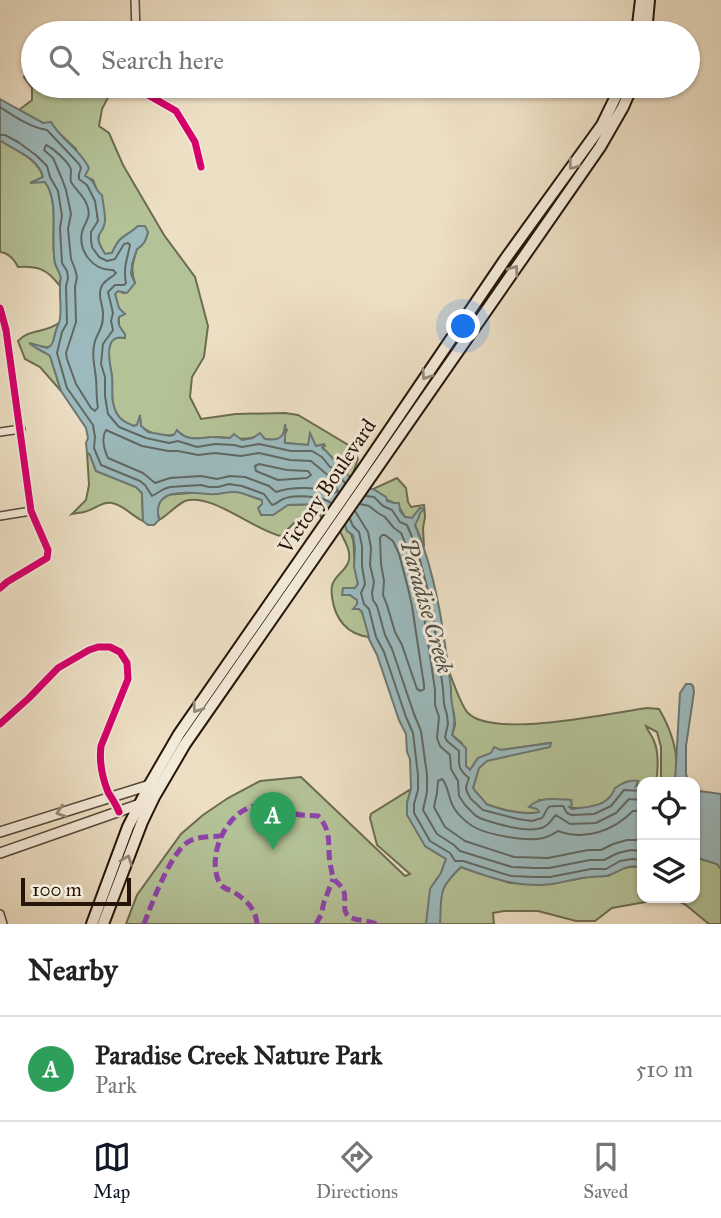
<!DOCTYPE html>
<style>
body{margin:0;font-family:"IM FELL Great Primer",serif;background:#f2f2f2;color:#222}
.controls{position:absolute;right:21px;bottom:21px;display:grid;overflow:hidden;border-radius:14px;box-shadow:0 2px 5px #0004}
.controls button{width:63px;height:63px;display:grid;place-items:center;padding:0;border:0;border-bottom:2px solid #e0e0e0;background:#fff;color:#222;font:35px sans-serif}
.scale{position:absolute;left:21px;bottom:18px;width:110px;box-sizing:border-box;padding-left:7px;border:4px solid #251509;border-top:0;font-size:19px;line-height:24px;white-space:nowrap;color:#251509;-webkit-text-stroke:5px #f3ead9;paint-order:stroke}
.you{position:absolute;left:464px;top:327px;width:24px;height:24px;margin:-18px;border:5px solid #fff;border-radius:50%;background:#1a73e8;box-shadow:0 0 0 10px #1a73e833}
.badge{display:grid;place-items:center;width:46px;height:46px;border-radius:50%;background:#111827;color:#fff;font-size:23px;font-weight:700}
.pin{position:absolute;translate:-50% -58px;filter:drop-shadow(0 2px 4px #0008)}
.pin::after{content:'';position:absolute;top:37px;width:24px;height:21px;background:inherit;clip-path:polygon(0 0,100% 0,50% 100%)}
.list{margin:0;padding:0;list-style:none}
h2{display:flex;justify-content:space-between;align-items:center;height:91px;margin:0;padding:0 28px;font-size:30px}
h2 small{font-size:23px;font-weight:400;color:#767676}
.list li{display:grid;grid-template-columns:46px 1fr auto;gap:21px;align-items:center;box-sizing:border-box;height:105px;padding:0 28px;border-top:2px solid #e0e0e0}
.list b{display:block;font-size:26px;white-space:nowrap}
.list p{margin:0;font-size:23px;white-space:nowrap;color:#767676}
.list em{font-size:23px;font-style:normal;color:#767676}
.icon{flex:none;width:38px;height:38px;fill:none;stroke:currentColor;stroke-width:2;stroke-linecap:round;stroke-linejoin:round}
.map{position:relative;flex:none;width:721px;height:924px;overflow:hidden}
.search{position:absolute;background:#fff;box-shadow:0 2px 5px #0004;left:21px;right:21px;top:21px;height:77px;display:flex;align-items:center;gap:18px;box-sizing:border-box;padding:0 24px;border-radius:38px;color:#767676;font-size:26px}
.sheet{height:196px;background:#fff}
nav{display:flex;justify-content:space-around;align-items:center;box-sizing:border-box;height:98px;border-top:2px solid #e0e0e0;background:#fff;font-size:19px;color:#767676}
nav a{display:grid;justify-items:center;gap:4px}
nav .on{color:#111827}
.map>svg:first-child{display:block}
.green{fill:#b4c297;stroke:#6c6c50;stroke-width:2}
.water{fill:#9cbabd;stroke:#6c7875;stroke-width:2}
.lines{fill:none;stroke-linecap:round;stroke-linejoin:round}
.shore{stroke:#606863;stroke-width:2}
.minor-casing{stroke:#574838;stroke-width:10}
.tertiary-casing{stroke:#574838;stroke-width:12}
.secondary-casing{stroke:#251509;stroke-width:14}
.minor{stroke:#f3ead9;stroke-width:7}
.tertiary{stroke:#f3ead9;stroke-width:9}
.secondary{stroke:#f3ead9;stroke-width:10}
.quiet{stroke:#8e44ad;stroke-width:5;stroke-dasharray:10 5;stroke-linecap:butt}
.cycleway-casing{stroke:#f3ead9;stroke-width:11}
.cycleway{stroke:#d6006c;stroke-width:7}
.oneway{stroke:#968a7b}
.labels{text-anchor:middle;stroke-width:6;stroke-linejoin:round;paint-order:stroke}
.street-label{font-size:21px;fill:#251509;stroke:#f3ead9}
.water-label{font-size:23px;font-style:italic;fill:#4f4f48;stroke:#f3ead9}
</style>
<div class="map">
<svg width="721" height="924" viewBox="0 0 721 924">
<rect width="100%" height="100%" fill="#eddfc4"/>
<filter id="stains"><feTurbulence type="fractalNoise" baseFrequency=".00286" numOctaves="4"/><feColorMatrix values="0 0 0 0 .2 0 0 0 0 .09 0 0 0 0 .02 0 0 0 .5 -.17"/></filter>
<radialGradient id="worn" r=".72"><stop offset=".6" stop-color="#630" stop-opacity="0"/><stop offset="1" stop-color="#630" stop-opacity=".3"/></radialGradient>
<!-- green -->
<path class="green" d="M33,63V86H114L102,109L99,126L109,133L123,165L164,235L195,277L208,326L204,357L192,377L190,397L201,419L236,414L285,413L298,415L350,446L358,459L351,479L345,473L341,461H335L322,447L316,446L310,441L309,445L285,443L284,435L287,430L285,428L282,437L276,440L265,439L259,435C244,443 230,436 213,437C200,438 191,441 179,433C168,438 150,435 141,426L140,418L137,425L134,426C127,423 121,421 117,414C110,402 113,389 112,376C110,365 102,333 124,338L125,335L119,326V309L115,293L118,291L124,293L135,283C130,270 133,262 137,249C144,245 146,240 148,232L138,226C124,239 121,233 112,253L105,254C99,244 95,238 103,228L98,193L93,180L84,176L76,149L56,130L19,110L32,100V88L24,77L27,69Z
M0,140C15,151 37,157 43,177L33,182H45C60,202 50,238 55,263C56,268 60,272 61,278L59,285C47,269 38,266 18,267C14,259 9,253 0,252Z
M60,322C48,342 62,353 32,344C37,350 44,351 50,356L61,391L40,367L25,359L18,341C29,328 46,334 60,322Z
M87,452L90,455L96,471L136,487L142,493L143,521C133,517 124,505 112,503C102,501 94,510 84,512C80,513 76,513 72,514L86,500L89,485Z
M397,478L406,488L408,502L411,507L424,505L425,517L423,528L424,547L415,525L419,513L423,510L420,508L412,518L405,517L399,507L392,502L387,500L378,492L373,489Z
M228,491L240,492L262,500V504L273,515L287,505L317,504L325,506L328,510L322,518L318,513L309,512L295,522L281,536C255,531 211,492 185,501C175,506 168,515 159,520L157,506L160,500L166,495L202,492L208,494Z
M344,522C358,542 352,545 355,567C355,572 357,579 358,584L355,588L342,595H350L357,600L359,609L362,612L370,637C347,635 335,619 332,597C332,596 331,587 332,586C334,575 347,571 349,560C351,549 343,539 339,529Z
M446,664C451,675 460,705 468,713C493,739 611,713 647,708L659,709C672,731 680,757 675,782H661V747L657,732L646,726C648,732 652,735 654,741C659,752 658,771 656,782H645L636,787L638,781C634,781 625,781 622,784C618,786 613,793 610,797C600,808 582,810 568,807L571,800H539L537,809L540,812C523,815 502,810 486,804C483,798 477,795 473,788L479,768L487,760L549,747L550,743L501,750L494,748L492,753L478,758L470,770L466,766L462,743L452,735L455,725L454,713L450,703L451,689Z
M301,777L405,876L410,874L377,845L370,818L371,814L411,789L407,803L425,846L446,859L441,873L432,886L441,899C442,885 451,877 461,867L510,883L534,884H551L592,876H608L622,868L640,866L642,868V898H668L612,908L595,921H576L538,911H504L493,913L494,924H126L137,895L181,834L203,815L228,798L260,781Z
M695,857L717,864L721,869V924H709L686,905L673,898H695Z"/>
<!-- water -->
<path class="water" d="M0,99L43,123L51,122C61,140 80,149 89,168L85,176C97,181 93,189 102,195C103,203 105,212 105,220C104,238 90,230 105,254L112,253C121,233 124,239 138,226H145L148,232C146,240 144,245 137,249L132,264L131,274L135,283L127,293L118,291L115,294L119,308L125,314L119,317C117,325 121,329 125,334V338C102,333 110,364 112,376C113,389 110,402 117,414C121,421 127,423 134,426L137,425L140,415L141,426L148,432L170,436L174,435L177,430C186,441 198,439 211,437C217,437 223,438 230,438L234,434L242,440L253,438L260,433L265,439C278,441 285,438 285,424C287,431 284,436 285,443L308,445L310,433L316,446L324,444L325,446L322,447L323,449L326,451L335,461H341L345,463V473L366,489H373L386,497L387,501L394,503H399L400,511L405,517L412,518L420,508L424,509L420,513L419,517L415,525C437,576 444,634 451,689C450,707 458,718 452,735L466,748V766L470,770L478,758L491,753L494,747L501,750L551,743L550,747L487,761L479,768L473,788C477,795 483,798 486,804C502,810 523,816 539,812L537,809L529,807C539,796 557,799 571,800L572,805L569,807L572,809C589,806 608,808 615,788C621,784 631,779 638,781L636,786L642,783V868C626,862 620,873 606,876C601,877 595,876 590,877C577,878 565,882 552,884C520,888 490,878 461,867C437,890 442,893 440,924H426L430,889L441,873L446,859L425,846L407,815V803L411,789L410,759L407,752L406,734L399,720L377,655L368,637H369L362,612L359,609H353L357,604V600L350,595H342L343,588H355L358,584L354,567L355,548L353,535L347,531L344,522L325,506L317,504L288,505L273,515H261L258,508L262,504V500C255,498 248,495 241,493C230,489 220,496 209,494C187,492 151,487 159,520L154,525H148L143,521L142,493L136,487L96,471L90,455L87,452L86,443L88,438L86,428L61,391L50,356C44,351 36,349 29,343L47,348C53,345 53,342 55,334C56,328 60,324 60,318C62,305 58,291 61,278C60,272 56,268 55,263C50,238 60,202 45,182L30,183L43,177C38,157 15,151 0,140Z
M686,684H691L693,686L694,692L686,746V774L689,782H675L680,693Z
M695,788L699,791L721,794V869L717,864L695,857Z"/>
<g class="lines">
<!-- shore -->
<path class="shore" d="M0,107C14,116 31,128 47,130L79,164L81,168L79,174V179L87,185L95,201L98,221L91,232V240L92,247L99,257L107,261L115,259L124,244L128,243L130,245C127,260 123,268 126,283L124,285H115L108,292L113,313L111,321L113,330L103,344L101,364L105,377V396L108,414L119,427L146,438L169,443L178,441L197,447L215,444L234,445L242,447L259,444L291,451H312L322,457L330,467L337,469L340,477L345,483
M0,135H5L18,142L37,156L47,166L50,177L58,191L62,216L60,228L62,263L67,271L68,278L66,286L67,323L62,332L57,353L67,388L93,425L95,437L94,448L101,465L140,481L145,485L152,496L164,489L170,487L201,485L209,487H218L229,484L242,486L264,494L272,505C276,504 279,501 283,499C293,494 322,496 331,503
M46,145C53,148 70,163 71,170C71,174 70,178 71,182C76,190 84,196 87,205C92,218 85,221 82,232C78,251 93,271 113,270L116,273C112,278 103,280 101,288C97,297 104,306 103,315C103,328 99,330 95,341C91,355 95,366 96,379C97,389 96,398 98,407L95,411L91,408L76,384L67,359L66,353L76,322L75,287L77,277L75,269L71,259L68,229L71,214L66,190L62,179L53,158L44,150Z
M106,430L142,446L168,451H178L198,455L215,453L241,456L259,453L290,460L311,461L330,477L338,491L334,493C318,487 293,486 276,492L269,486L245,477L230,476L217,479L201,476L170,478L155,483L143,473L108,458C104,449 101,438 106,430Z
M259,464L287,470L308,471L311,475L307,478L278,480L256,471L255,466Z
M366,496L374,497L383,506L392,510L400,522L407,525L417,549L431,602L443,689L444,704L447,715L448,724L445,737L447,741L459,751C459,765 457,768 469,778L466,787L467,792L471,799L483,810L518,819L532,821L542,818C551,805 543,806 563,806L567,813L572,815L594,814L611,806L624,790L642,791
M360,504L369,506L378,513L385,517L394,528L401,533L409,552L422,604L428,642L435,690V705L439,717L437,738L440,746L450,755L451,769L458,781L459,796L465,805L476,816L482,819C497,824 529,834 544,827C549,825 552,819 556,815L570,824L596,823L616,813L629,799L642,800
M355,511L368,532L371,548L370,565L374,582L372,593L373,600L377,606L385,635L392,649L414,714L421,731L427,775V792L423,810L437,834L454,845L460,851L512,867L535,868H549L590,860H604L618,853L631,850L642,851
M350,519L353,526L359,532L362,546V566L365,584L361,593L364,604L369,609L376,637L384,652L406,717L413,733L418,775V790L414,804V813L430,841L450,853L455,861H463L511,876L534,877H550L591,869H606L620,861L632,859L642,860
M382,535H385L393,541L399,554L408,588L412,606L424,685V689L421,691L417,689L402,645L395,632L387,605L383,595L384,581L381,564L380,538Z
M642,811H633C613,831 585,841 558,831C553,834 549,837 543,838C528,842 488,835 474,827C467,823 458,815 454,808C448,799 449,786 442,779L438,781L437,793L434,807L445,827L465,841L514,857L548,858L588,850H601L613,844L627,840H642"/>
<!-- minor casing -->
<g class="minor-casing">
<path id="minor" d="M135,0L136,33
M139,86L148,95L176,111L195,142L201,167
M0,308L6,330L31,511L48,550L47,558L7,582L0,588
M0,432L21,429
M0,516L31,511
M0,724L29,698L58,668L89,650L98,647H110L120,652L127,663L128,679L101,746C99,762 102,777 108,792C112,799 116,804 119,812
M0,914L3,924"/>
</g>
<!-- tertiary casing -->
<g class="tertiary-casing">
<path id="tertiary" d="M0,832L153,784
M0,853L140,804"/>
</g>
<!-- secondary casing -->
<g class="secondary-casing">
<path id="secondary" d="M637,33L641,0
M646,33L649,0
M92,924L128,827L150,784L179,734L363,469L506,258L602,125L621,86
M103,924L142,822L154,797L185,744L600,147L623,107L632,86"/>
</g>
<!-- minor -->
<use href="#minor" class="minor"/>
<!-- tertiary -->
<use href="#tertiary" class="tertiary"/>
<!-- secondary -->
<use href="#secondary" class="secondary"/>
<!-- quiet -->
<path class="quiet" d="M144,924C152,903 170,854 188,842C197,836 210,837 220,836
M257,924C256,908 245,899 232,891C227,889 222,888 219,882C206,854 228,808 259,805C272,803 284,812 296,814C303,816 310,815 318,816C334,833 326,848 331,868C332,872 332,876 334,879C337,884 342,885 344,892C346,898 343,908 346,913C351,922 367,919 376,924
M316,924L321,915L324,902L333,879"/>
<!-- cycleway casing -->
<g class="cycleway-casing">
<path id="cycleway" d="M139,86L148,95L176,111L195,142L201,167
M0,308L6,330L31,511L48,550L47,558L7,582L0,588
M0,724L29,698L58,668L89,650L98,647H110L120,652L127,663L128,679L101,746C99,762 102,777 108,792C112,799 116,804 119,812"/>
</g>
<!-- cycleway -->
<use href="#cycleway" class="cycleway"/>
</g>
<!-- one-way arrows -->
<defs><path id="oneway-chevron" d="M-2-3.5L2.5 0L-2 3.5" fill="none" stroke-width="1.6" stroke-linecap="round" stroke-linejoin="round" transform="scale(1.75)"/></defs>
<g class="oneway">
<use href="#oneway-chevron" transform="translate(573 165) rotate(127)"/>
<use href="#oneway-chevron" transform="translate(514 270) rotate(-55)"/>
<use href="#oneway-chevron" transform="translate(426 375) rotate(124)"/>
<use href="#oneway-chevron" transform="translate(197 708) rotate(125)"/>
<use href="#oneway-chevron" transform="translate(61 812) rotate(162)"/>
<use href="#oneway-chevron" transform="translate(127 860) rotate(-69)"/>
</g>
<g class="labels">
<!-- street labels -->
<g class="street-label">
<text transform="translate(327 486) rotate(-56)" y="7">Victory Boulevard</text>
</g>
<!-- water labels -->
<g class="water-label">
<text transform="translate(427 606) rotate(74)" y="8">Paradise Creek</text>
</g>
</g>
<rect width="100%" height="100%" filter="url(#stains)"/>
<rect width="100%" height="100%" fill="url(#worn)"/>
</svg>
<div class="controls">
<button><svg class="icon" aria-label="locate" viewBox="0 0 24 24"><circle cx="12" cy="12" r="6"/><path d="M12 2v4M12 18v4M2 12h4M18 12h4"/></svg></button>
<button><svg class="icon" aria-label="layers" viewBox="0 0 24 24"><path d="M12 4l9 5-9 5-9-5zM3 14l9 5 9-5"/></svg></button>
</div>
<div class="scale">100 m</div>
<div class="you"></div>
<div class="pin badge" style="left:273px;top:850px;background:#2e9e5b">A</div>
<div class="search"><svg class="icon" aria-label="search" viewBox="0 0 24 24"><circle cx="10" cy="10" r="6"/><path d="M15 15l6 6"/></svg>Search here</div>
</div>
<section class="sheet">
<h2>Nearby<small></small></h2>
<ul class="list">
<li><span class="badge" style="background:#2e9e5b">A</span><div><b>Paradise Creek Nature Park</b><p>Park</p></div><em>510 m</em></li>
</ul>
</section>
<nav>
<a class="on"><svg class="icon" aria-label="map" viewBox="0 0 24 24"><path d="M3 6l6-2 6 2 6-2v14l-6 2-6-2-6 2zM9 4v14M15 6v14"/></svg>Map</a>
<a><svg class="icon" aria-label="directions" viewBox="0 0 24 24"><path d="M12 3l9 9-9 9-9-9zM9 14v-3h6M13 9l2 2-2 2"/></svg>Directions</a>
<a><svg class="icon" aria-label="saved" viewBox="0 0 24 24"><path d="M7 4h10v16l-5-4-5 4z"/></svg>Saved</a>
</nav>
